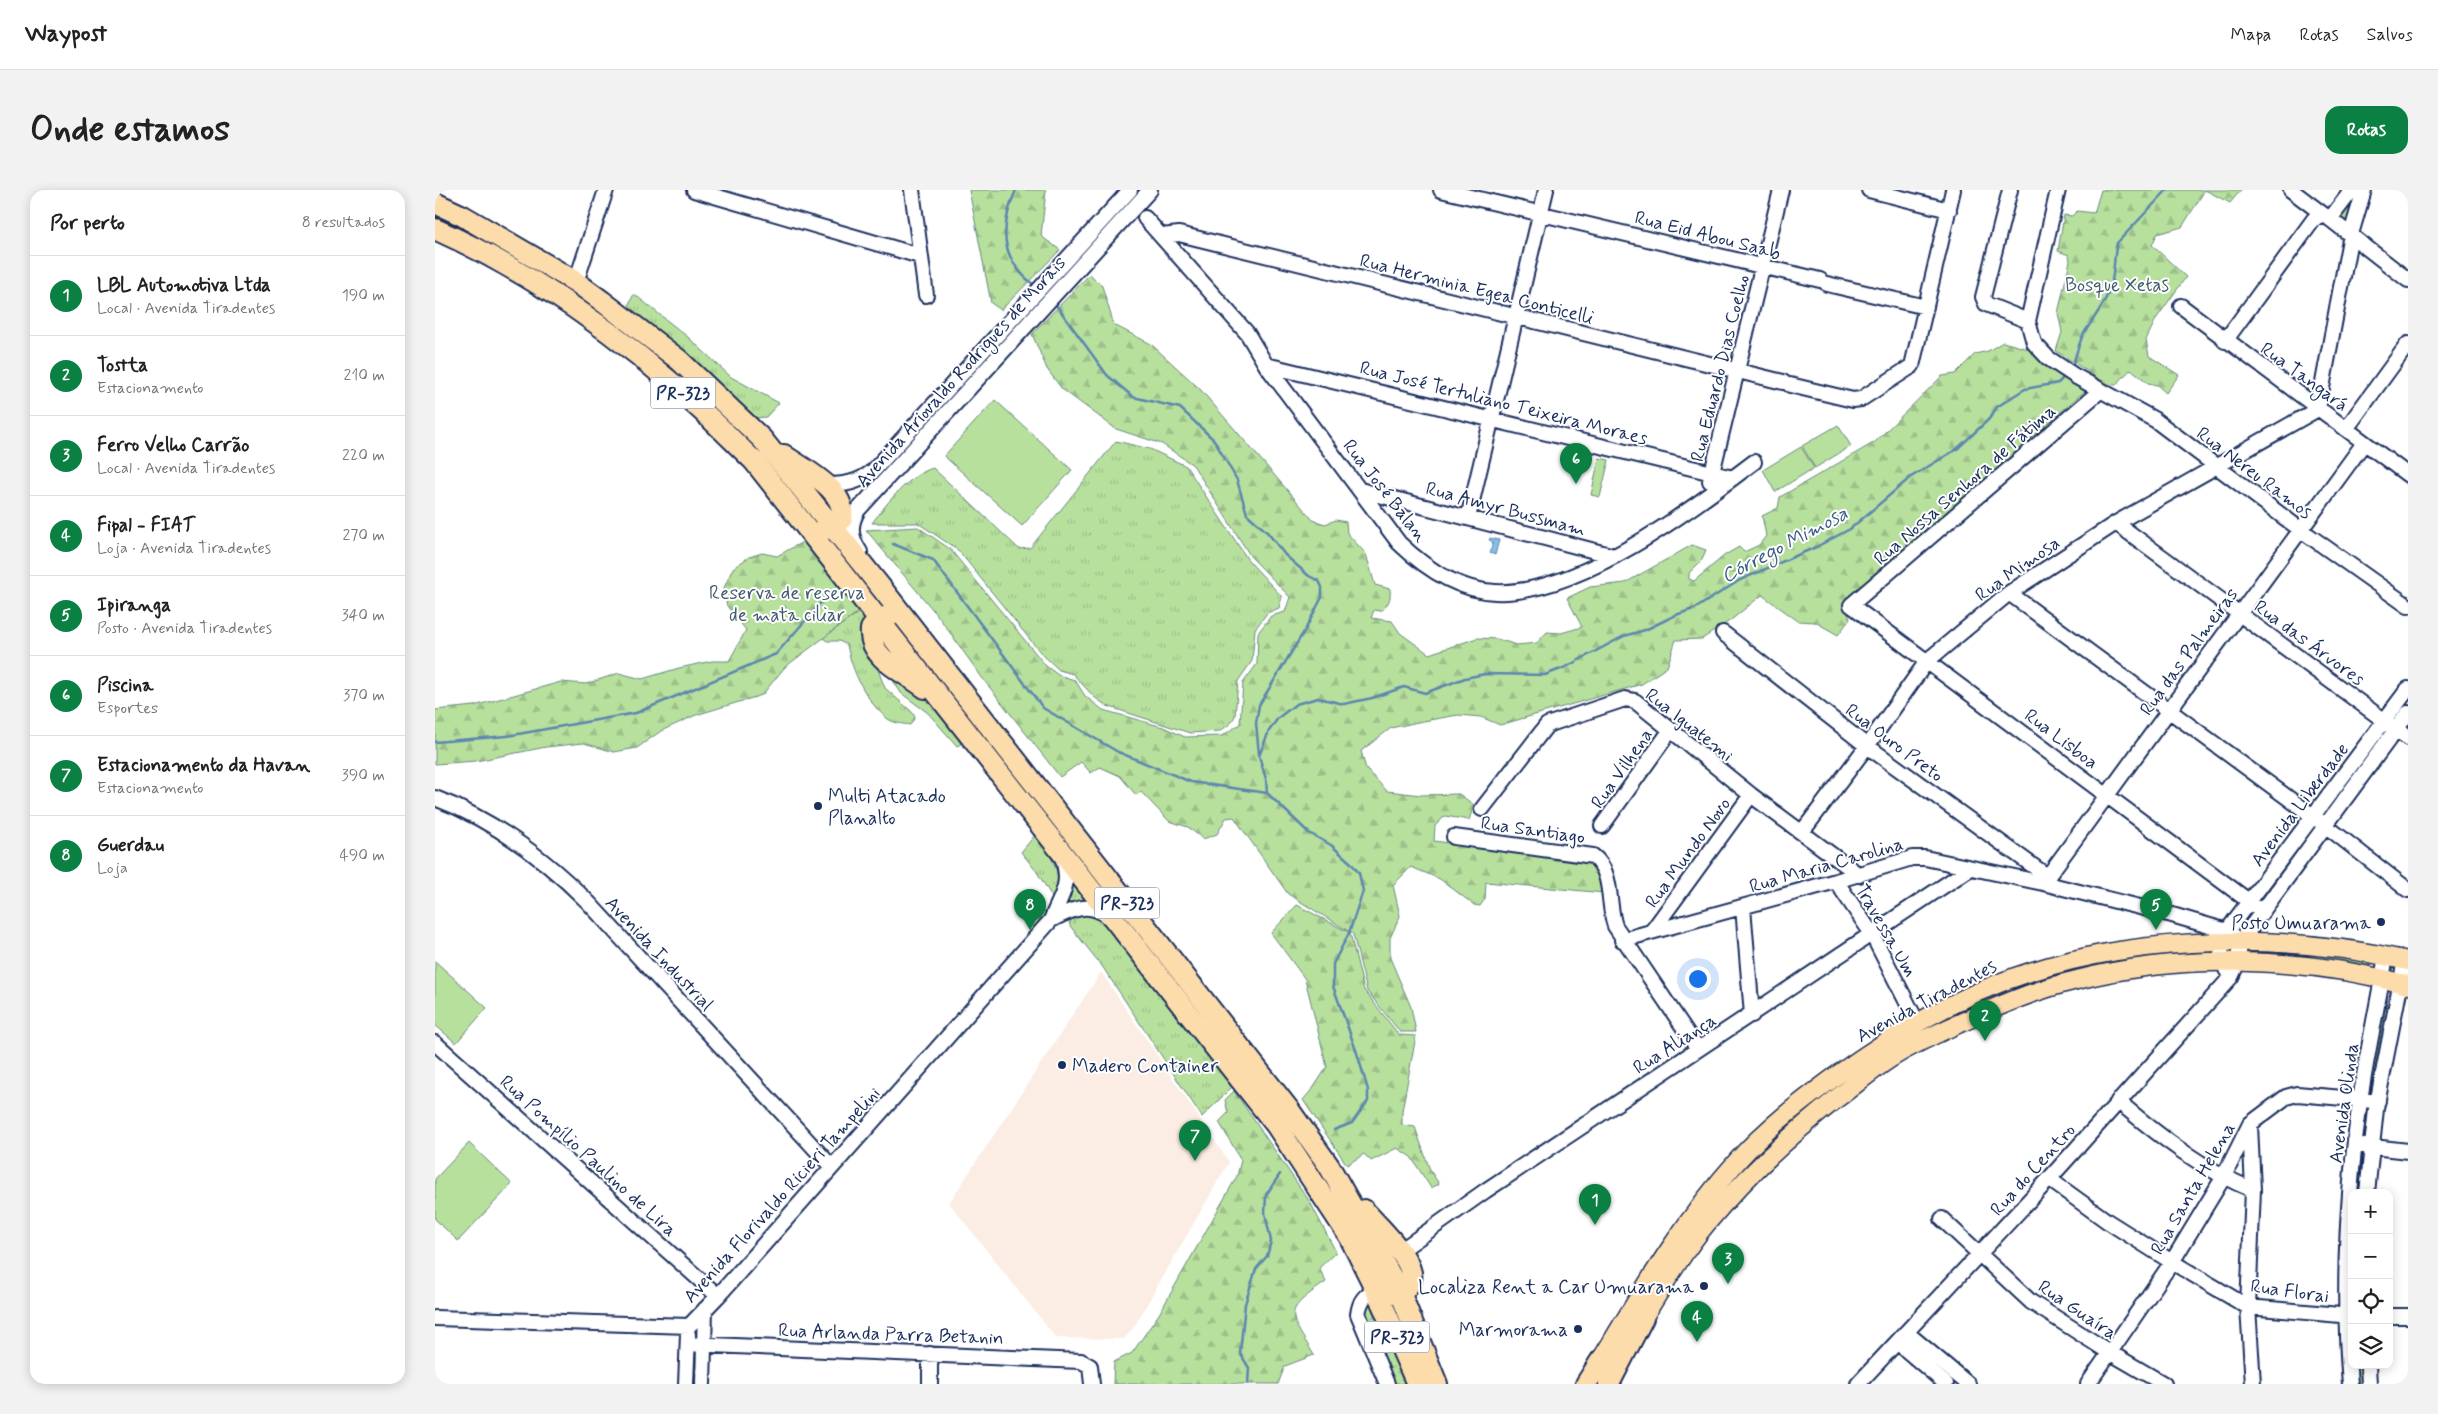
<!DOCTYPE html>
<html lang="pt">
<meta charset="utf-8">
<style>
body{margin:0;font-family:Mynerve,sans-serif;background:#f2f2f2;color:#222}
.controls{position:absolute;right:15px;bottom:15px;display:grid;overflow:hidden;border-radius:10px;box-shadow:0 2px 12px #0003}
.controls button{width:45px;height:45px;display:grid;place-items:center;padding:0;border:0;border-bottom:1px solid #e0e0e0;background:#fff;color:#222;font:25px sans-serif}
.you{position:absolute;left:1262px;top:788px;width:18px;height:18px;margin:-12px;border:4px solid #fff;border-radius:50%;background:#1a73e8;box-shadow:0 0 0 8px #1a73e833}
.badge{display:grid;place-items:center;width:32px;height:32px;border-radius:50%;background:#0b8043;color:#fff;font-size:16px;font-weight:700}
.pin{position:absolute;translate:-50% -41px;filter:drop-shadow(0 1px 2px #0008)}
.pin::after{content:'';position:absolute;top:26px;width:18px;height:15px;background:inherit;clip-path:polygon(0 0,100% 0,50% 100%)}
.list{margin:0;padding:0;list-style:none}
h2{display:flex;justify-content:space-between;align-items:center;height:65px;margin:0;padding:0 20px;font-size:21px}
h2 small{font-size:16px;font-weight:400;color:#767676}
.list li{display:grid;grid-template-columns:32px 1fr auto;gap:15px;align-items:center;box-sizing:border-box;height:80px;padding:0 20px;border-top:1px solid #e0e0e0}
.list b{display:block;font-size:19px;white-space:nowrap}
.list p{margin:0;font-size:16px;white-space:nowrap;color:#767676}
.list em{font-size:16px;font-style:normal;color:#767676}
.icon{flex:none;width:28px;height:28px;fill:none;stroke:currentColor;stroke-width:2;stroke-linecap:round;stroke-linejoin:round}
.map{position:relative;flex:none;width:1973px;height:1194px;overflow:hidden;border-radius:15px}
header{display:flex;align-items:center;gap:30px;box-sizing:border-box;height:70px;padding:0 25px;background:#fff;border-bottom:1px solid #e0e0e0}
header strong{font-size:24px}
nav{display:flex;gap:28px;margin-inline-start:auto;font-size:18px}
.intro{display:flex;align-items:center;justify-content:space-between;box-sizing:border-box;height:120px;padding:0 30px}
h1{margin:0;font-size:35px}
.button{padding:12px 22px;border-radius:15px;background:#0b8043;color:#fff;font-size:18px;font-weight:700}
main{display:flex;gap:30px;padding:0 30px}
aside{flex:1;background:#fff;border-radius:15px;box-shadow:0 2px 12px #0003}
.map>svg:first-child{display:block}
.built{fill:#fbede3}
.grass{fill:url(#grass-tufts);stroke:#69887e}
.forest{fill:url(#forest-firs);stroke:#69887e}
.park{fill:url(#park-dots);stroke:#69887e}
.pitch{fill:#b7e09d;stroke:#69887e}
.water{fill:url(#water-ripples);stroke:#5c86b0}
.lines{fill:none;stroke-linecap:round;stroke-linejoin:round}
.stream{stroke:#5c86b0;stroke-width:2.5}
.minor-casing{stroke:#1b2f5e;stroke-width:18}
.major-casing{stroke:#1b2f5e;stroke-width:21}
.highway-casing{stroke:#1b2f5e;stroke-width:24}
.minor{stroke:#fff;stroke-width:14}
.major{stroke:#fddcac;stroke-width:18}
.highway{stroke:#fddcac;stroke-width:20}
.poi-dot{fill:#1b2f5e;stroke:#fff;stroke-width:2}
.labels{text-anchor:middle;stroke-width:4;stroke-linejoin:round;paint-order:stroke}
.shield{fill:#fff;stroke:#5f6d8e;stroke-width:1}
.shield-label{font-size:18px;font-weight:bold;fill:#1b2f5e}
.street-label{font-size:19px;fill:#1b2f5e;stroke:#fff}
.park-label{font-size:19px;fill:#425b6e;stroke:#fff}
.poi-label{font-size:19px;fill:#1b2f5e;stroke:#fff;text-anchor:end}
.water-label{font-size:20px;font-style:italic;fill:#3b5a87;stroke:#fff}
</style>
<header>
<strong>Waypost</strong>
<nav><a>Mapa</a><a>Rotas</a><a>Salvos</a></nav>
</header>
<div class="intro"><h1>Onde estamos</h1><a class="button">Rotas</a></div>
<main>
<aside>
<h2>Por perto<small>8 resultados</small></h2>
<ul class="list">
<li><span class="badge">1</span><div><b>LBL Automotiva Ltda</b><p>Local · Avenida Tiradentes</p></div><em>190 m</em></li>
<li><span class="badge">2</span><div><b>Tostta</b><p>Estacionamento</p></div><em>210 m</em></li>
<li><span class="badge">3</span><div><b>Ferro Velho Carrão</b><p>Local · Avenida Tiradentes</p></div><em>220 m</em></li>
<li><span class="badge">4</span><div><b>Fipal - FIAT</b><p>Loja · Avenida Tiradentes</p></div><em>270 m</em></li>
<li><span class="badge">5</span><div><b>Ipiranga</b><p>Posto · Avenida Tiradentes</p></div><em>340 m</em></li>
<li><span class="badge">6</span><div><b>Piscina</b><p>Esportes</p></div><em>370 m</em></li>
<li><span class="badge">7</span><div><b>Estacionamento da Havan</b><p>Estacionamento</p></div><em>390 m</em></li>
<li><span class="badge">8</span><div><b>Guerdau</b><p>Loja</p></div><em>490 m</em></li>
</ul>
</aside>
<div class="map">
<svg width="1973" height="1194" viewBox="0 0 1973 1194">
<defs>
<pattern id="grass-tufts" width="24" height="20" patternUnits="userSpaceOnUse" patternTransform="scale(1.25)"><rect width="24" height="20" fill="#b7e09d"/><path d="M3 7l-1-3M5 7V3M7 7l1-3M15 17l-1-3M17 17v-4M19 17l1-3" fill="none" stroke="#9dc08a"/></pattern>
<pattern id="forest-firs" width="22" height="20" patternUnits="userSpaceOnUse" patternTransform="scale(1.25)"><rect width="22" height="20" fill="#b7e09d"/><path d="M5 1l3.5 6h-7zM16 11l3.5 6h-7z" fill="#9dc08a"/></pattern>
<pattern id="park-dots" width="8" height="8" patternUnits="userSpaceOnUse" patternTransform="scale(1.25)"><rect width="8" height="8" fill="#b7e09d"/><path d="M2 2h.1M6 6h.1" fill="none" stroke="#9dc08a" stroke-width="1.8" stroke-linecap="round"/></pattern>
<pattern id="water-ripples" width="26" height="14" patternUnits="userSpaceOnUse" patternTransform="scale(1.25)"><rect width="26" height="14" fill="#87c0e6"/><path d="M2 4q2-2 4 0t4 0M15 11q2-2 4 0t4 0" fill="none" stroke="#6e9cbe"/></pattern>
</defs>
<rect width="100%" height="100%" fill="#fff"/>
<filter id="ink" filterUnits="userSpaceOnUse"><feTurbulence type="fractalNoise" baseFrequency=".02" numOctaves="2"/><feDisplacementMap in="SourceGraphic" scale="10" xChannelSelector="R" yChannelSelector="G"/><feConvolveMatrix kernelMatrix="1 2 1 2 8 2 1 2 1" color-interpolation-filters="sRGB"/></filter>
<g filter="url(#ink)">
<!-- built -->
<path class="built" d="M666,782L794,972L699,1137L689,1149L621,1148L514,1013Z"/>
<!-- grass -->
<path class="grass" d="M1926,0L1914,36L1902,26Z
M199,104L254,148L296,187L344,213L331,227L320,228L199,127L194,114Z
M681,251L715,259L751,276L813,370L847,407L844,418L832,423L820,439L817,471L803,491L800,526L795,534L785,541L755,543L672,516L659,507L638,484L624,480L605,462L523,360L483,333H437C452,313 474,285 498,278L584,359L595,358Z
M427,420L434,428L425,447L429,459L443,480L450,498L477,522L480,527L475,535C468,534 458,533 453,529C431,512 417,481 412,455L404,451H392L388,448Z
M449,476L482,497L514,534L526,554L522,556L493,523L466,503Z
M601,644C617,665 629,686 620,712L602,682L586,662Z
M638,691L655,711L629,717Z
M651,724L658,725L670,733L714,792L798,896L767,927L667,776L635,736L634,731L639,727Z
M1947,804L1953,805L1936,902L1930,901Z
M1922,964H1929L1926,1003H1919Z
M1919,1175H1926L1928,1194H1921Z"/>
<!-- forest -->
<path class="forest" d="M534,0H611L606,46L625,60L566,120L556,113Z
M1666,0H1806L1795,13L1770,0L1747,37L1722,44L1717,55L1751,87L1721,129L1711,150L1714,166L1744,185L1731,203L1722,195L1713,193L1696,179L1681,195L1672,194L1621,161L1627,142L1623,123L1635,71L1634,65L1623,61L1629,25L1637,26L1642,21L1659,23Z
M655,84L667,96L679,135L716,154L765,199L878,330L890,334L901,330L911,332L912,343L931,364L940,395L955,399C956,409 954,414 946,421L939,420L936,428L957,431L965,443L994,464L1042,448L1062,449L1082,455L1102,453L1112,442L1126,443L1147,437L1132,408L1155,397L1190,393L1257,355L1271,360L1266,371L1254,383V389L1259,391L1290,365L1304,357L1309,362L1324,355L1331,346L1327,326L1343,318L1345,307L1440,252L1507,186L1520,184L1540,164L1553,161L1568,152L1597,160L1651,200L1409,412L1415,429L1403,445L1380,432L1363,431L1327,405L1296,430L1267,449L1241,450L1232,477L1207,494L1065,535L1046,527L1023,525L983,532L956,538L926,561L931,579L952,601L986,605L1024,604L1039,615L1034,630L1010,626L1000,636L999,651L1157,672L1163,679L1170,703L1051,692L1050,709L1045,716L1039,715L1005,689L976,677L958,695L965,726L955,748V768L976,817L981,842H965L932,801L918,744L853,704L799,627L791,628L782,644L768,649L753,637L734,631L706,602L701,605L685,586L665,577L656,583L646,572L625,587L548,489L503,426L431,340L483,337L515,359L611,476L623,485L640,490L650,506L668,520L728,537L750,547L787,546L805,534L808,493L822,474L823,443L836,426L850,422L855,407L816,367L758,275L727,254L681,239L627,199L612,179L597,144Z
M373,349L427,419L350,477L327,505L261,525L226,541L202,558L179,562L149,553L111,557L41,571L0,574V520L39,516L126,492L151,494L184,483L207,489L244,478L277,471H294L311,440L292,416L288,400L298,378L314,367L327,363L342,366Z
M862,715L915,743L929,800L964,845L981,846L967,921V935L980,937L995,980L1004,994L996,998L976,967L962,958L936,971L929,964L912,975L868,910L879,897L892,877L870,789L836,743Z
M799,901L875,1012L901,1062L884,1078L891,1092C847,1122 853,1122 879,1165L850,1176L843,1194H678L679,1172L697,1163L724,1124L802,986L806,970L784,932L793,923L790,910Z"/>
<!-- park -->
<path class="park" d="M0,22L71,58L197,140L308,238L380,329L323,261L308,247L0,32Z
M1948,541L1952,544L1889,626L1885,623Z
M1876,634L1883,636L1810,734L1808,731Z
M1832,759L1933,770L1937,774L1934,778L1829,765L1828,761Z
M1736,763V766L1586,798L1587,795L1647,777L1654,773Z
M1567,799L1568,808L1504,833L1505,830L1530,819L1536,811Z
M1399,898V901L1349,941L1358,929Z
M940,1109L977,1194H960L930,1126V1118Z"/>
<!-- pitch -->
<path class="pitch" d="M560,210L637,280L587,336L509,266Z
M1403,235L1416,256L1380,278L1367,256Z
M1366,257L1379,278L1340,302L1328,280Z
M1164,268L1174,270L1165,307L1156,305Z
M0,771L52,818L21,853L0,835Z
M34,953L77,994L23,1051L0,1029V989Z"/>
<!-- water -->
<path class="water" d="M1055,348L1064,350L1060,365L1055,363L1058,352L1054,350Z"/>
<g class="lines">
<!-- stream -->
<path class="stream" d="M581,0C564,39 565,69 600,96
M619,112L672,185L698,207L745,218L779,250L802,290L812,324L833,343L850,365L874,386L884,391L887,397V407L870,440L824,515L821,533L824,564
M1636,178C1641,168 1643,155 1648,145C1657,130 1669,116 1675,99C1680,84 1678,68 1682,53L1732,0
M458,354L498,370L608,518L683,562L756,592L832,603
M0,552L72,546L201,523L341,464L396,401
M899,940L917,933L933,911V900L922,863L898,796V774L914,743L928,701L924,683L916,673L896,655L874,643L832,603L831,589L824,566L834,541L843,528L861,514L883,508L909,514L937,508L969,497L990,503L1030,488L1050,484L1110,485L1131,477L1189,446L1210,440L1241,425L1261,418L1305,390L1381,357L1415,339L1476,287L1522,259L1554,229L1562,217L1577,207L1590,199L1623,193L1630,186
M813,1194L814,1178L805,1163L810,1114L821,1079L832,1066L836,1051L830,1023L831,1005L845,984"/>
<!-- minor casing -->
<g class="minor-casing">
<path id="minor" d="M259,0L485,66
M477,0L491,105
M1006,0L1385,90
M1434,0L1514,20
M1575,0L1548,107L1551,114L1593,131
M1623,0L1593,131L1599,153L1613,168L1640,186L1720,230L1866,340L1973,416
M1856,0L1889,25
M710,28L812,143L831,175L964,353C990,378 1022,400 1060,402C1142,406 1256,320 1319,272
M1895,29L1917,0
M727,46L744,44L1348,192
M141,92L171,0
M1392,94L1491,117
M1746,116L1973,285
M1790,151L1879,29L1889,25L1895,29L1973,90
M831,175L1298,288
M1355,195L1418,210L1426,209L1477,176L1518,0
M1665,201L1416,415L1827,721
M1911,239L1973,154
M1275,291L1346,0
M390,295C409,295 423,293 438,281L695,0
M925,300L1179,366
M1033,328L1111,0
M1681,333L1973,548
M425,362C415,347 414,335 423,320L715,0
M1574,403L1890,635L1973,700
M1288,443L1432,556L1612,686
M0,608C59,630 109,668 153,712L396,976
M1047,619L1112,535L1190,509L1200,511L1316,605L1424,685
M1167,636L1235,541
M1367,642L1432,556L1492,471L1574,403L1681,333L1883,219L1916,44L1929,0
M1019,647L1158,666C1179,682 1172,714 1180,736L1263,859
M1401,691L1437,744L1483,834
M1608,693L1929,253
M1308,717L1317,825
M616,730C635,720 655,710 673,727
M1217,741L1316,605
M1187,750L1401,691L1477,668H1490L1608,693L1737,725L1792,741L1805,752
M1805,752L1973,523
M1792,781C1784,767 1785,755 1792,741L1973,499
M0,853L283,1106
M1683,911C1725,947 1767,979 1818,1000
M1815,935L1818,1000L1813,1117L1818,1194
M1929,956L1973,961
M1614,989L1672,1031L1737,1072L1813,1117L1917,1126
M1932,1003L1941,919L1970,770
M1507,1029L1596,1112L1674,1162L1729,1194
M965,1061L1050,1001L1534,679
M941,1100C929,1105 925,1111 923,1124L952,1194
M1954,1126H1973
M0,1128L254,1136L283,1106L616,730C626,705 637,695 627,667
M1472,1143L1533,1194
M1463,1153L1511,1194
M253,1154L646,1171L655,1176L657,1194
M1933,1175L1934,1194
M251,1194L253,1144
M268,1194L270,1119
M495,1194V1164
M1423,1194L1614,989L1796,787L1803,772L1805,752
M1653,1194L1737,1072L1788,988L1815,934L1851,907L1862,904L1943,911
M1915,1194C1907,1100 1912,1005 1925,911C1932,862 1943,814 1951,766"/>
</g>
<!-- major casing -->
<g class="major-casing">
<path id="major" d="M1208,1128C1228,1096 1247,1063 1271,1034C1310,987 1353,947 1401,909C1420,895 1438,879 1459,866C1482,852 1507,841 1532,830C1568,814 1603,799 1642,790C1746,763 1869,767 1973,795
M1166,1170C1208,1100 1249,1030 1304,969C1333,937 1367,911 1401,886C1459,844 1526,804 1595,782C1709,745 1856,743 1973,771"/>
</g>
<!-- highway casing -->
<g class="highway-casing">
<path id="highway" d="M0,13L28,26L141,92L167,111L244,170L327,249L448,400L855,921L894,976L965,1102L1002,1194
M0,39C94,81 189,147 264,218C283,235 300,253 319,271L841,935L914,1046L941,1100L982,1194
M349,265C369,280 412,299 407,329L399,338L388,339
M455,426L444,428L436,439C433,469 470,482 490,498
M929,1020C941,1035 991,1078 972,1097C968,1102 960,1104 954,1102
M1151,1194L1166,1170
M1174,1194L1208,1128"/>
</g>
<!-- minor -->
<use href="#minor" class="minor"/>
<!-- major -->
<use href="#major" class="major"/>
<!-- highway -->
<use href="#highway" class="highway"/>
</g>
</g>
<!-- markers -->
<g class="poi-dot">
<circle cx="383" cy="616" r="5"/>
<circle cx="1946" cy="732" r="5"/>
<circle cx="627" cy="875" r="5"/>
<circle cx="1269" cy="1096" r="5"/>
<circle cx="1143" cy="1139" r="5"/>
</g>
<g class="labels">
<!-- shield labels -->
<g class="shield">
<rect x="215.5" y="187.5" width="65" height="31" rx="4"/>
<rect x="659.5" y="697.5" width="65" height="31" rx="4"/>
<rect x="929.5" y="1131.5" width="65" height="31" rx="4"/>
</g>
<g class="shield-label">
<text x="248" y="209">PR-323</text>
<text x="692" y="719">PR-323</text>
<text x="962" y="1153">PR-323</text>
</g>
<!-- street labels -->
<g class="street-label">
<text transform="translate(1273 44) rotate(14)" y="7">Rua Eid Abou Saab</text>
<text transform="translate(1042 98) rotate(14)" y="7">Rua Herminia Egea Conticelli</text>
<text transform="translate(1284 178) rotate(-76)" y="7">Rua Eduardo Dias Coelho</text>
<text transform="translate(525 181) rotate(-48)" y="7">Avenida Ariovaldo Rodrigues de Morais</text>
<text transform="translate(1870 186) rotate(36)" y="7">Rua Tangará</text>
<text transform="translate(1069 212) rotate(14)" y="7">Rua José Tertuliano Teixeira Moraes</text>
<text transform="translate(1820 282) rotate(37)" y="7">Rua Nereu Ramos</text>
<text transform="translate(1529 294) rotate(-41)" y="7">Rua Nossa Senhora de Fátima</text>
<text transform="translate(951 300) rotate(52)" y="7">Rua José Balan</text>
<text transform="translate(1071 318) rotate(15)" y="7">Rua Amyr Bussmam</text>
<text transform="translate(1582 378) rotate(-35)" y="7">Rua Mimosa</text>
<text transform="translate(1875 452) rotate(36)" y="7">Rua das Árvores</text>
<text transform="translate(1753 461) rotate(-54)" y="7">Rua das Palmeiras</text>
<text transform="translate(1255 534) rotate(38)" y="7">Rua Iguatemi</text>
<text transform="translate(1627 548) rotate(37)" y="7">Rua Lisboa</text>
<text transform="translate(1460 552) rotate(37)" y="7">Rua Ouro Preto</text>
<text transform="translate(1186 578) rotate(-55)" y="7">Rua Vilhena</text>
<text transform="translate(1864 614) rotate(-53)" y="7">Avenida Liberdade</text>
<text transform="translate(1098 639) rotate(8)" y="7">Rua Santiago</text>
<text transform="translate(1252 662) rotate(-54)" y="7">Rua Mundo Novo</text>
<text transform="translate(1391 674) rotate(-16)" y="7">Rua Maria Carolina</text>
<text transform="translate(1452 740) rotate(60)" y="7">Travessa Um</text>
<text transform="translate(225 763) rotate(47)" y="7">Avenida Industrial</text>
<text transform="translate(1491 810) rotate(-28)" y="7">Avenida Tiradentes</text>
<text transform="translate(1239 853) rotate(-33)" y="7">Rua Aliança</text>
<text transform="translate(1908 913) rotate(-82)" y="7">Avenida Olinda</text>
<text transform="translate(154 965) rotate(42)" y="7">Rua Pompílio Paulino de Lira</text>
<text transform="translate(1597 979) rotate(-48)" y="7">Rua do Centro</text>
<text transform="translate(1757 998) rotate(-60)" y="7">Rua Santa Helena</text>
<text transform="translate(346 1004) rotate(-48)" y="7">Avenida Florivaldo Ricieri Tampelini</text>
<text transform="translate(1855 1100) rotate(8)" y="7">Rua Florai</text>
<text transform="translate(1643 1119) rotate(34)" y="7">Rua Guaíra</text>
<text transform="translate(456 1143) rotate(2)" y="7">Rua Arlanda Parra Betanin</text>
</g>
<!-- park labels -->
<g class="park-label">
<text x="1682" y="101">Bosque Xetas</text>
<text x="352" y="409">Reserva de reserva<tspan x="352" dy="22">de mata ciliar</tspan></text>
</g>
<!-- poi labels -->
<g class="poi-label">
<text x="393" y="612" text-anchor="start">Multi Atacado<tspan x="393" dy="22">Planalto</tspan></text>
<text x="1936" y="739">Posto Umuarama</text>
<text x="637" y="882" text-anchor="start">Madero Container</text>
<text x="1259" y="1103">Localiza Rent a Car Umuarama</text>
<text x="1133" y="1146">Marmorama</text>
</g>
<!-- water labels -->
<g class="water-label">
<text transform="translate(1349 354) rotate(-28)" y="7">Córrego Mimosa</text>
</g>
</g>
</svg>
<div class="controls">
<button>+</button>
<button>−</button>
<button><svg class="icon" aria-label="locate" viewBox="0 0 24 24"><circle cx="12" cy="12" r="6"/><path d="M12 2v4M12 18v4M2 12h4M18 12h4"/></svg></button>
<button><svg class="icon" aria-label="layers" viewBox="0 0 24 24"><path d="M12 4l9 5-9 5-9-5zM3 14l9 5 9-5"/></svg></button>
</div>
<div class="you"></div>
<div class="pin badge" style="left:1160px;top:1035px">1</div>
<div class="pin badge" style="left:1550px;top:851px">2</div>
<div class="pin badge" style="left:1293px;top:1094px">3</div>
<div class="pin badge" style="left:1262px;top:1152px">4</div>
<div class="pin badge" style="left:1721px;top:740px">5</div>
<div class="pin badge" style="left:1141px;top:294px">6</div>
<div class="pin badge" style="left:760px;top:971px">7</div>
<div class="pin badge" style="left:595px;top:740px">8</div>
</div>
</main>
